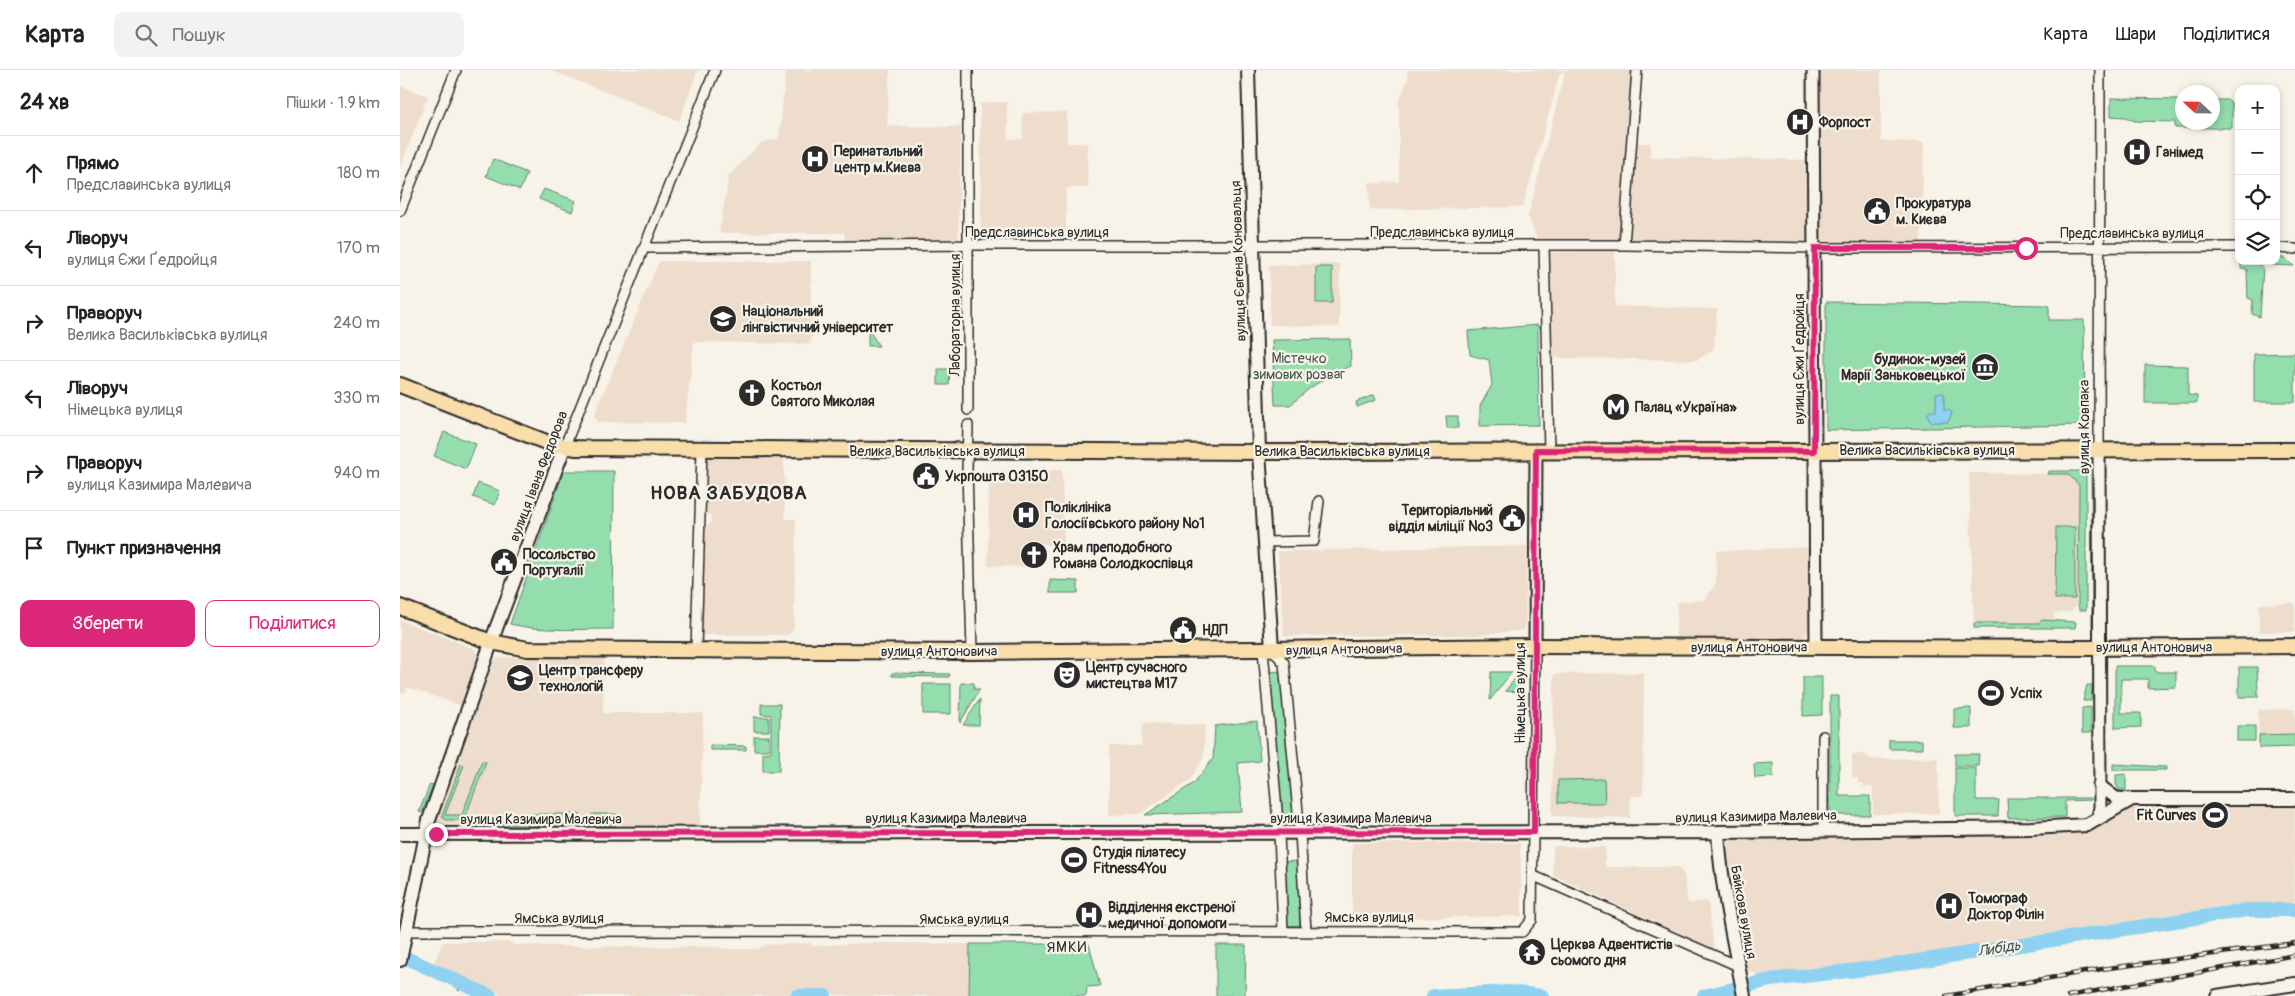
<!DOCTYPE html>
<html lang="uk">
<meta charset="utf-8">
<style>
body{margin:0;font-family:Pangolin,sans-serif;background:#f2f2f2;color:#222}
.controls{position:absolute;right:15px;top:15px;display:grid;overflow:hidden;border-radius:10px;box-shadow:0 2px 8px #0003}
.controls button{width:45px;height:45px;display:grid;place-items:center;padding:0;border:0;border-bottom:1px solid #e0e0e0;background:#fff;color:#222;font:25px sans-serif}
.compass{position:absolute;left:1775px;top:15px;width:45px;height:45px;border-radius:50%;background:#fff;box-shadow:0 2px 8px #0003;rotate:292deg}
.stop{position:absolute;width:15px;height:15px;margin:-11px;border:4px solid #db2777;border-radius:50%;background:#fff}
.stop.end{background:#db2777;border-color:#fff;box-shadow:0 1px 5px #0008}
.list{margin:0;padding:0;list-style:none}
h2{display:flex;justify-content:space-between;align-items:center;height:65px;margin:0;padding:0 20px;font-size:21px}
h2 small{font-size:16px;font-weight:400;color:#767676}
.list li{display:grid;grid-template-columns:32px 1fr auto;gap:15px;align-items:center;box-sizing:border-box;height:75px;padding:0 20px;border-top:1px solid #e0e0e0}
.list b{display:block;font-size:19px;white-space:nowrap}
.list p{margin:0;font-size:16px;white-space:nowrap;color:#767676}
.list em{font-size:16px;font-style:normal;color:#767676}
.actions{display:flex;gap:10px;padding:15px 20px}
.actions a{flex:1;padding:11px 0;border:1px solid #db2777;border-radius:10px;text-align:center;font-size:18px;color:#db2777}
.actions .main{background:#db2777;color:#fff}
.icon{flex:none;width:28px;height:28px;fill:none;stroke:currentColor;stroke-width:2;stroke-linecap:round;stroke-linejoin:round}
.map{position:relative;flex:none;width:1895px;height:926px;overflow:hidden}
header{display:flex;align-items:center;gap:30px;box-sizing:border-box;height:70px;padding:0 25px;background:#fff;border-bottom:1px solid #e0e0e0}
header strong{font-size:24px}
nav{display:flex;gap:28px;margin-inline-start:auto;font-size:18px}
.search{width:350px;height:45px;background:#f2f2f2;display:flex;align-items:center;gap:12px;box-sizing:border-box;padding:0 18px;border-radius:10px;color:#767676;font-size:19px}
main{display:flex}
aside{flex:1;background:#fff}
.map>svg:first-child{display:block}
.built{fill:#edc}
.green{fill:#94deae;stroke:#60846c}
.water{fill:#8fd1f0;stroke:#678fa1}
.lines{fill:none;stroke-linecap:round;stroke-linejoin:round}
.stream{stroke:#678fa1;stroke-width:2.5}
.river{stroke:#8fd1f0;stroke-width:14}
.minor-casing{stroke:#2b2b2b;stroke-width:12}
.tertiary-casing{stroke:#2b2b2b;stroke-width:15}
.secondary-casing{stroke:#2b2b2b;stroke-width:16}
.primary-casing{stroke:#2b2b2b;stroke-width:18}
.minor{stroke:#f7f3e8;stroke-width:9}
.tertiary{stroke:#f7f3e8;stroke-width:11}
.secondary{stroke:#f7f3e8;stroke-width:12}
.primary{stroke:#f9deab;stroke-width:14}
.rail-casing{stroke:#2b2b2b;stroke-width:4.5}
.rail{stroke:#f7f3e8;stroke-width:2.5;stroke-dasharray:8;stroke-linecap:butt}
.route{stroke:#db2777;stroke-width:6}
.labels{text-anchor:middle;stroke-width:4.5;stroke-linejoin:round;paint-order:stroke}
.poi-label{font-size:14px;font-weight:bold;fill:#2b2b2b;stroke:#f7f3e8;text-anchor:start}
.street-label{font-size:14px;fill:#2b2b2b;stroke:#f7f3e8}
.park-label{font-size:14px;fill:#45584c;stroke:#f7f3e8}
.neighbourhood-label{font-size:15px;letter-spacing:1px;fill:#2b2b2b;stroke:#f7f3e8}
.water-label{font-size:15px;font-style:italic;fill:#44545c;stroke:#f7f3e8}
.district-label{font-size:19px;font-weight:bold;letter-spacing:1px;fill:#2b2b2b;stroke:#f7f3e8}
</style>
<header>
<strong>Карта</strong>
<div class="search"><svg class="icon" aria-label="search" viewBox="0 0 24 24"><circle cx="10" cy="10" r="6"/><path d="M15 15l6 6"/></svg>Пошук</div>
<nav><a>Карта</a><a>Шари</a><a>Поділитися</a></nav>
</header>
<main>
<aside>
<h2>24 хв<small>Пішки · 1.9 km</small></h2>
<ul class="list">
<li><svg class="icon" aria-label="ahead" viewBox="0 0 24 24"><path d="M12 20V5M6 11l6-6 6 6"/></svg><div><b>Прямо</b><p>Предславинська вулиця</p></div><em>180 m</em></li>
<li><svg class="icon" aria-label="left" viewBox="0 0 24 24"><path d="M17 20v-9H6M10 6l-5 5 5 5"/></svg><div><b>Ліворуч</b><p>вулиця Єжи Ґедройця</p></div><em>170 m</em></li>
<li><svg class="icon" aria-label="right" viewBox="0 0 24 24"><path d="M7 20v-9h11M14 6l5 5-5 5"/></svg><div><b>Праворуч</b><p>Велика Васильківська вулиця</p></div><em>240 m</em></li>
<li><svg class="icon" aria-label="left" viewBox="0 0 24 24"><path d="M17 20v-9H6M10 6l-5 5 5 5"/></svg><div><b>Ліворуч</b><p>Німецька вулиця</p></div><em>330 m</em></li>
<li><svg class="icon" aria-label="right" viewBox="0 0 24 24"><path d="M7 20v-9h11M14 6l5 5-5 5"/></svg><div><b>Праворуч</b><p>вулиця Казимира Малевича</p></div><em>940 m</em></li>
<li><svg class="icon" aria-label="arrive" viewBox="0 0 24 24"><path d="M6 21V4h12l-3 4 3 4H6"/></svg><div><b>Пункт призначення</b></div></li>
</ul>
<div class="actions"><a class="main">Зберегти</a><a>Поділитися</a></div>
</aside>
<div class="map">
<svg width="1895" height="926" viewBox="0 0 1895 926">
<rect width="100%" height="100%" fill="#f7f3e8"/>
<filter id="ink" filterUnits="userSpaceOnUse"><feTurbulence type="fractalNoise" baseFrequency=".02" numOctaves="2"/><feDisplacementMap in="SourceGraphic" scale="10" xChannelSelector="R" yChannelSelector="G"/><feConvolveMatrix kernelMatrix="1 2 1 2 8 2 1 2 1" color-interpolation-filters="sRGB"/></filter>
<g filter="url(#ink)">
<!-- built -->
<path class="built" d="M150,0H298L279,51Z
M386,0H490L487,56L561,57L558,172L557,174L445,171L444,163H319L329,105L362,72L379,69Z
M1007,0H1242L1237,73H1251L1249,87L1411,90L1409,172L1137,169L1128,146L1165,2L1160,3L1123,137L970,140L969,113L999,112V31L1008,9Z
M1418,0H1481V71L1524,72L1521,173H1420Z
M0,16L28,26L0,98Z
M607,32L608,69H623L622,43L667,42V73H687L688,118H666V161L581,162L580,33Z
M1215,181V236L1317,239L1314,279L1297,290L1157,288L1151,285L1148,182Z
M259,191H411V274L294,272L285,353L198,352L194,345Z
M940,194L939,257L870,255L869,195Z
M309,388H384L385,449H396L394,559L388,565H304L299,561L305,458L311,453V445L304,444V394Z
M662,400L664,474L648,475L640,473V497L588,496L589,401Z
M1569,403L1668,404L1679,415L1678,534L1670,542L1654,543V550H1642L1639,553H1574Z
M1127,476L1125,560L1079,565L884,566L878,481Z
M1411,477L1410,557L1405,566L1401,568L1276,567L1277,532L1304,530L1316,513V481Z
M1895,533V562H1859V534Z
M0,550L75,579L79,589L62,636L7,617L5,623L0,622Z
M108,587L204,588L203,643H303L300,755H42L35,752L36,745L94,592L97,588Z
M1244,603L1243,726H1230V748L1152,746L1154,604Z
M1895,639V677L1859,678L1858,640Z
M743,653L805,655L804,687L790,710L740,744L709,745V676H741Z
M1452,684H1463L1472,689L1538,688L1539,744H1473V717H1464L1463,713H1458V708H1452Z
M1732,729H1895V833L1838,834L1462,893L1463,897L1368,909L1338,896L1318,762L1677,757Z
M952,773H1120L1122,846L952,849Z
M1153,776L1205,777V797H1278L1284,805L1288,833L1308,831L1314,879L1153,805Z
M43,872H112V875L164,876L319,877L324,879H358L365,875L411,873L412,876L462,873L570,874L569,926H453L424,924L380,926H103L33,894Z"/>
<!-- green -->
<path class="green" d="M1711,28L1782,29V52H1812L1813,30H1829L1832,35V58H1775V52L1735,51L1725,47L1711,46Z
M93,89L127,103L120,120L86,106Z
M144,119L176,131L172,142L139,129Z
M1876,187L1884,188L1894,196L1869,195V191H1876Z
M1841,191H1853L1863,197L1860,247L1852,244L1853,230L1848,228L1847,199H1841Z
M916,197H932V233H916Z
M1426,232L1649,235V250H1684L1685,355L1426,360Z
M1138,255L1139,355L1080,356V336L1092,315L1089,290L1070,285L1068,261Z
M470,262L479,276H468V263Z
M950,269L951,296L934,303L910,318L890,335H875L872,270Z
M1895,283V332H1854V284Z
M1745,295L1788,296V325L1797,326V333H1745Z
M538,299H550L549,315H538Z
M974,325L976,330L957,337L956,332Z
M1046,346H1058V358H1047Z
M44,362L76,374L66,399L34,386Z
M1691,399H1695V556L1692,557Z
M164,401H214L213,559C179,559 143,562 110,554Z
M1649,401H1686V540H1679L1678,534L1679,415L1668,404H1648Z
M78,413L100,421L95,435L73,427Z
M1656,457H1675V529H1655Z
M650,510L678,511V523H650Z
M1642,550L1676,552L1675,558H1574V553H1639Z
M1715,596H1755V602H1776V617L1748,618V609H1721V643H1741V657L1715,658Z
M1839,597H1857L1858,627H1839Z
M883,601L894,752L881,753L869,602Z
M1091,602H1112L1090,630Z
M492,603L550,604L549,607L492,606Z
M1120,603L1119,622L1105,621Z
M1403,607H1422V645L1403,646Z
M561,613H574V619H580L560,653Z
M523,614H551V644H523Z
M1687,615H1692L1691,631H1683Z
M1430,626H1439V726H1470V745H1430Z
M580,629L579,655H563Z
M361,634H380L379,701H363V683L371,682V645L361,644Z
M1691,637V663H1682V638Z
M1571,638V658H1554V639Z
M354,647H369V661H354Z
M857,651L860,691L838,693L842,742L745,745L794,713L813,689L815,656Z
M1837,656H1855V671H1837Z
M1895,664V677L1859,678V665Z
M354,666H369V680H354Z
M1489,670H1522V679H1489Z
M310,675L346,676V680H310Z
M1555,684H1579L1578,696H1555Z
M82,691L86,692L64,750H45L42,746L61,694L64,695L45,745H62Z
M1373,693V707L1355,708L1354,694Z
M1713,694L1766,697V700H1713Z
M1555,698H1576V730H1599L1598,746H1555Z
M1726,704V720H1719L1716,714V705Z
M1204,709L1205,733H1158V710Z
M30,714L33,715L22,743L19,742Z
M1607,728H1691V730L1665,731V747L1608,748Z
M126,744H180V748H192V744H216V750H126Z
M73,754H215V756H73Z
M898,791L900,855L886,856L883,792Z
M570,874H689L700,916L687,917L686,926H569Z
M816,875H846L845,926H816Z"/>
<!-- water -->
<path class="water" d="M1536,323H1544V340H1550L1552,343L1548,352H1531L1527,344L1531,341H1536Z"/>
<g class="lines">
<!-- stream -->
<path class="stream" d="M59,920L60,913"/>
<!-- river -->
<path class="river" d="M0,885L90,926
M397,926H425
M1033,926L1110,922L1142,926
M1304,926L1370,910L1466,899L1847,840H1895"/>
<!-- minor casing -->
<g class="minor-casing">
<path id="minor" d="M0,141L56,0
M1224,175L1237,0
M1144,176L1149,381
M245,178L571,175H1224L1415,178L1839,177
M1876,178L1895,179
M568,340V0
M568,355L567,400L572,582
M164,378L315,0
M1699,379L1700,0
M865,472L914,471L919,431
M872,579L884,593L900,763L906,861
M296,580L302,379
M863,580L879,763L883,861
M1423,760V666
M1134,806L1338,896
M6,861L1122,862L1132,850L1135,576"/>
</g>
<!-- tertiary casing -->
<g class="tertiary-casing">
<path id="tertiary" d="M1413,0L1416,578
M1135,576L1136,380
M1699,715L1716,728L1732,729
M1697,750L1700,738L1699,379"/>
</g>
<!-- secondary casing -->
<g class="secondary-casing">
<path id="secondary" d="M848,0L859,382L872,579
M1318,762C1321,817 1334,872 1344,926
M0,764L1318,762L1631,758L1687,755L1732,729H1895
M0,890L29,750L97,556L164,378
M1817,926L1895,914"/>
</g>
<!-- primary casing -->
<g class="primary-casing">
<path id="primary" d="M0,315L146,372L175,378L859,382L1895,380
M0,537L91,572L128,579L572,582L1135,576L1689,578L1895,576"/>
</g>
<!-- minor -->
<use href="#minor" class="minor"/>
<!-- tertiary -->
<use href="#tertiary" class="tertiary"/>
<!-- secondary -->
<use href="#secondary" class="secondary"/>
<!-- primary -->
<use href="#primary" class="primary"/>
<!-- rail casing -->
<g class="rail-casing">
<path id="rail" d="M1546,926L1702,899L1895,873
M1668,926L1895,885"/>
</g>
<!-- rail -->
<use href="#rail" class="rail"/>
</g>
</g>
<g class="lines" filter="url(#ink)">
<!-- route -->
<path class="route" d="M36,764L1134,762L1136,380L1414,381L1415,178H1626"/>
</g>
<!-- icons -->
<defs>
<g id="hospital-disc" transform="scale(1.4375)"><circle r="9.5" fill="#2b2b2b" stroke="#f7f3e8"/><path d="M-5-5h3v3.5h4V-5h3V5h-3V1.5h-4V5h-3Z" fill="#fff"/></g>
<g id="civic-disc" transform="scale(1.4375)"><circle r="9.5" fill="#2b2b2b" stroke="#f7f3e8"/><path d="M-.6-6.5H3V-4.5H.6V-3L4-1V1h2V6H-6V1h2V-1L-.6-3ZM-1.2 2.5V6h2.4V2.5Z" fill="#fff"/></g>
<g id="university-disc" transform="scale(1.4375)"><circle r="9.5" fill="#2b2b2b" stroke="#f7f3e8"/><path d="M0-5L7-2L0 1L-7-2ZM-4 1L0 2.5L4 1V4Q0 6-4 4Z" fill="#fff"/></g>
<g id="museum-disc" transform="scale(1.4375)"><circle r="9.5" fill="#2b2b2b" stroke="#f7f3e8"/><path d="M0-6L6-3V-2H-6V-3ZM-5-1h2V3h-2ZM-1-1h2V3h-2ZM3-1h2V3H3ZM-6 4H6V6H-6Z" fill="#fff"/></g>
<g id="church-disc" transform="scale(1.4375)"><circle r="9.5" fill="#2b2b2b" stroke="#f7f3e8"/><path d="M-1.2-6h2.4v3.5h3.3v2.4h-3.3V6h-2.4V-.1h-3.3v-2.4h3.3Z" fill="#fff"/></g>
<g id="metro-disc" transform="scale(1.4375)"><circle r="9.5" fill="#2b2b2b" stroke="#f7f3e8"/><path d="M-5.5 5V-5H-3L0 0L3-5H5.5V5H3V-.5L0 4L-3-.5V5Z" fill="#fff"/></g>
<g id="theatre-disc" transform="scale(1.4375)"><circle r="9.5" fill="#2b2b2b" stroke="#f7f3e8"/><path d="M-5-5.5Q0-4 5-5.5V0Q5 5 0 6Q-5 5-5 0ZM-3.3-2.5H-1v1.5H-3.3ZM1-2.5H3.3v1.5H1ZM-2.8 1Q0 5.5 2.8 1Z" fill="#fff"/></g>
<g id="stadium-disc" transform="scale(1.4375)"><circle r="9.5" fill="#2b2b2b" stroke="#f7f3e8"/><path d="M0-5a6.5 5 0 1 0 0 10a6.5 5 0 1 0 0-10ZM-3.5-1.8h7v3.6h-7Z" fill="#fff"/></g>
<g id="temple-disc" transform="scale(1.4375)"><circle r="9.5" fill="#2b2b2b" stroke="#f7f3e8"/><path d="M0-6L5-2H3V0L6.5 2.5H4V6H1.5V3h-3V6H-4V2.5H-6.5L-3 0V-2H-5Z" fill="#fff"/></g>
</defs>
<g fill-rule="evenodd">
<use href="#hospital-disc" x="1400" y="52"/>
<use href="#hospital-disc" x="1737" y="82"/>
<use href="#hospital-disc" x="415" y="89"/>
<use href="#civic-disc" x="1477" y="141"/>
<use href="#university-disc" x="323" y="249"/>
<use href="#museum-disc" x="1585" y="297"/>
<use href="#church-disc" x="352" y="323"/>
<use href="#metro-disc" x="1216" y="337"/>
<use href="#civic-disc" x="526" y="406"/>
<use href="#hospital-disc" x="626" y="445"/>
<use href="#civic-disc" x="1112" y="448"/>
<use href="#church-disc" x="634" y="485"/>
<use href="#civic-disc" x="104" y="492"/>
<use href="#civic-disc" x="783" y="560"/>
<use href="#theatre-disc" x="667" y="605"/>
<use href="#university-disc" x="120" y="608"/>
<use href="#stadium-disc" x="1591" y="623"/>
<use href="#stadium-disc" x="1815" y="745"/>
<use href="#stadium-disc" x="674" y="790"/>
<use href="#hospital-disc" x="1549" y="836"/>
<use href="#hospital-disc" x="689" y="845"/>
<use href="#temple-disc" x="1132" y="882"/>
</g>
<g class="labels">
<!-- poi labels -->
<g class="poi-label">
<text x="1419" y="57">Форпост</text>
<text x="434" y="86">Перинатальний<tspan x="434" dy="16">центр м.Києва</tspan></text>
<text x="1756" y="87">Ганімед</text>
<text x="1496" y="138">Прокуратура<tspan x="1496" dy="16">м. Києва</tspan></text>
<text x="342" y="246">Національний<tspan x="342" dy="16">лінгвістичний університет</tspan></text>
<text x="1566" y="294" text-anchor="end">будинок-музей<tspan x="1566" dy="16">Марії Заньковецької</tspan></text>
<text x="371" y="320">Костьол<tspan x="371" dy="16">Святого Миколая</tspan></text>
<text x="1235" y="342">Палац «Україна»</text>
<text x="545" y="411">Укрпошта 03150</text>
<text x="645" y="442">Поліклініка<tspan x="645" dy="16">Голосіївського району №1</tspan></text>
<text x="1093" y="445" text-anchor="end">Територіальний<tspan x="1093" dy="16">відділ міліції №3</tspan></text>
<text x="653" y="482">Храм преподобного<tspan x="653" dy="16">Романа Солодкоспівця</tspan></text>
<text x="123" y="489">Посольство<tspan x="123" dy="16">Португалії</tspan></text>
<text x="802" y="565">НДП</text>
<text x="686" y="602">Центр сучасного<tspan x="686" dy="16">мистецтва M17</tspan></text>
<text x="139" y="605">Центр трансферу<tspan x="139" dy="16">технологій</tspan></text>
<text x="1610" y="628">Успіх</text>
<text x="1796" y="750" text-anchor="end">Fit Curves</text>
<text x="693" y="787">Студія пілатесу<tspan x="693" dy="16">Fitness4You</tspan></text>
<text x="1568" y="833">Томограф<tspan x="1568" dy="16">Доктор Філін</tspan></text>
<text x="708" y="842">Відділення екстреної<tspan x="708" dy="16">медичної допомоги</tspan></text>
<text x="1151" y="879">Церква Адвентистів<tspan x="1151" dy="16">сьомого дня</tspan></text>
</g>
<!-- street labels -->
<g class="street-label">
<text x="637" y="167">Предславинська вулиця</text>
<text x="1042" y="167">Предславинська вулиця</text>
<text x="1732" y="168">Предславинська вулиця</text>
<text transform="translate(838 191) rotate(-92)" y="5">вулиця Євгена Коновальця</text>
<text transform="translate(555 245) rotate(-90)" y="5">Лабораторна вулиця</text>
<text transform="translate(1399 289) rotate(-90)" y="5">вулиця Єжи Ґедройця</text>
<text transform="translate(1684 357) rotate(-90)" y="5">вулиця Ковпака</text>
<text x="1527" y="385">Велика Васильківська вулиця</text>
<text x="537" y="386">Велика Васильківська вулиця</text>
<text x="942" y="386">Велика Васильківська вулиця</text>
<text transform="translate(138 406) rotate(-69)" y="5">вулиця Івана Федорова</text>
<text x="1349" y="582">вулиця Антоновича</text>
<text x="1754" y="582">вулиця Антоновича</text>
<text transform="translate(944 579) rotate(-1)" y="5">вулиця Антоновича</text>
<text x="539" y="586">вулиця Антоновича</text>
<text transform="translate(1120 623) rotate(-90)" y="5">Німецька вулиця</text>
<text transform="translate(1356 746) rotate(-1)" y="5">вулиця Казимира Малевича</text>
<text x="546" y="753">вулиця Казимира Малевича</text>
<text x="951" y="753">вулиця Казимира Малевича</text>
<text x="141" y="754">вулиця Казимира Малевича</text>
<text transform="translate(1344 842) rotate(80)" y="5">Байкова вулиця</text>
<text x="969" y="852">Ямська вулиця</text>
<text x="159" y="853">Ямська вулиця</text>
<text x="564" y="854">Ямська вулиця</text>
</g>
<!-- park labels -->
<g class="park-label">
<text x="899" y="293">Містечко<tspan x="899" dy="16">зимових розваг</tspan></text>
</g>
<!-- neighbourhood labels -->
<g class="neighbourhood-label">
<text x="667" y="882">ЯМКИ</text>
</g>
<!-- water labels -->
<g class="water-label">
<text transform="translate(1599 878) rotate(-9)" y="5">Либідь</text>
</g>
<!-- district labels -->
<g class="district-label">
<text x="329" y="429">НОВА ЗАБУДОВА</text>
</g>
</g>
</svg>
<div class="controls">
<button>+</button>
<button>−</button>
<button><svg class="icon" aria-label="locate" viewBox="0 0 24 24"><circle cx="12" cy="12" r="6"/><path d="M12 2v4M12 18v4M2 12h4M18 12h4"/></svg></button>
<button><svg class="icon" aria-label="layers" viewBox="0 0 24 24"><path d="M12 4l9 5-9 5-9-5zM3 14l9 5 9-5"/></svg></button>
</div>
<svg class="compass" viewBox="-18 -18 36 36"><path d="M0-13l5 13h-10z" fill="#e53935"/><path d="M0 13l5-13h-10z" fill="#767676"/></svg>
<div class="stop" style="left:1626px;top:178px"></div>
<div class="stop end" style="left:36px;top:764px"></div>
</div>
</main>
